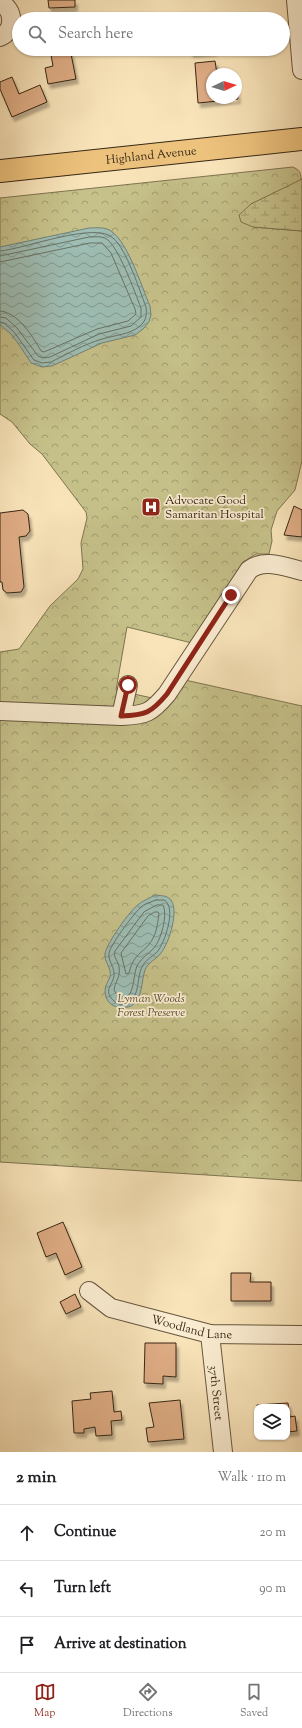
<!DOCTYPE html>
<meta charset="utf-8">
<style>
body{margin:0;font-family:"Sorts Mill Goudy",serif;background:#f2f2f2;color:#202124}
.controls{position:absolute;right:12px;bottom:12px;display:grid;overflow:hidden;border-radius:8px;box-shadow:0 1px 3px #0004}
.controls button{width:36px;height:36px;display:grid;place-items:center;padding:0;border:0;border-bottom:1px solid #e0e0e0;background:#fff;color:#202124;font:20px sans-serif}
.compass{position:absolute;left:206px;top:68px;width:36px;height:36px;border-radius:50%;background:#fff;box-shadow:0 1px 3px #0004;rotate:86deg}
.stop{position:absolute;width:12px;height:12px;margin:-9px;border:3px solid #8f2418;border-radius:50%;background:#fff}
.stop.end{background:#8f2418;border-color:#fff;box-shadow:0 1px 4px #0008}
.list{margin:0;padding:0;list-style:none}
h2{display:flex;justify-content:space-between;align-items:center;height:52px;margin:0;padding:0 16px;font-size:17px}
h2 small{font-size:13px;font-weight:400;color:#757577}
.list li{display:grid;grid-template-columns:26px 1fr auto;gap:12px;align-items:center;box-sizing:border-box;height:56px;padding:0 16px;border-top:1px solid #e0e0e0}
.list b{display:block;font-size:15px;white-space:nowrap}
.list em{font-size:13px;font-style:normal;color:#757577}
.icon{flex:none;width:22px;height:22px;fill:none;stroke:currentColor;stroke-width:2;stroke-linecap:round;stroke-linejoin:round}
.map{position:relative;flex:none;width:302px;height:1452px;overflow:hidden}
.search{position:absolute;background:#fff;box-shadow:0 1px 3px #0004;left:12px;right:12px;top:12px;height:44px;display:flex;align-items:center;gap:10px;box-sizing:border-box;padding:0 14px;border-radius:22px;color:#757577;font-size:15px}
.sheet{height:220px;background:#fff}
nav{display:flex;justify-content:space-around;align-items:center;box-sizing:border-box;height:56px;border-top:1px solid #e0e0e0;background:#fff;font-size:11px;color:#757577}
nav a{display:grid;justify-items:center;gap:2px}
nav .on{color:#8f2418}
.map>svg:first-child{display:block}
.forest{fill:url(#forest-crowns);stroke:#7e7450}
.wetland{fill:url(#wetland-marsh);stroke:#7e7450}
.water{fill:url(#water-waves);stroke:#748275}
.lines{fill:none;stroke-linecap:round;stroke-linejoin:round}
.shore{stroke:#6a7265;stroke-width:1}
.building{fill:#dfad85;stroke:#362715;filter:url(#shadow)}
.minor-casing{stroke:#67563e;stroke-width:20}
.major-casing{stroke:#362715;stroke-width:24}
.minor{stroke:#fbedd2;stroke-width:18}
.major{stroke:#ecc27d;stroke-width:22}
.route{stroke:#8f2418;stroke-width:5}
.labels{text-anchor:middle;stroke-width:3.5;stroke-linejoin:round;paint-order:stroke}
.street-label{font-size:12px;fill:#362715;stroke:#fbedd2}
.poi-label{font-size:12px;fill:#362715;stroke:#fbedd2;text-anchor:start}
.park-label{font-size:12px;font-style:italic;fill:#5a4e32;stroke:#fbedd2}
</style>
<div class="map">
<svg width="302" height="1452" viewBox="0 0 302 1452">
<defs>
<pattern id="forest-crowns" width="20" height="18" patternUnits="userSpaceOnUse"><rect width="20" height="18" fill="#c6c18a"/><path d="M2 6a3 3 0 1 1 6 0M12 15a3 3 0 1 1 6 0" fill="none" stroke="#a29d70"/></pattern>
<pattern id="wetland-marsh" width="20" height="14" patternUnits="userSpaceOnUse"><rect width="20" height="14" fill="#c6c18a"/><path d="M1 5h8M5 5V1M11 12h8M15 12V8" fill="none" stroke="#a29d70"/></pattern>
<pattern id="water-waves" width="16" height="10" patternUnits="userSpaceOnUse"><rect width="16" height="10" fill="#9ebeb5"/><path d="M0 5q4-4 8 0t8 0" fill="none" stroke="#829a92"/></pattern>
<filter id="shadow"><feDropShadow dx="2.5" dy="4.5" stdDeviation="1" flood-color="#0004"/></filter>
</defs>
<rect width="100%" height="100%" fill="#f9e4ba"/>
<filter id="stains"><feTurbulence type="fractalNoise" baseFrequency=".005" numOctaves="4"/><feColorMatrix values="0 0 0 0 .2 0 0 0 0 .09 0 0 0 0 .02 0 0 0 .5 -.17"/></filter>
<radialGradient id="worn" r=".72"><stop offset=".6" stop-color="#630" stop-opacity="0"/><stop offset="1" stop-color="#630" stop-opacity=".3"/></radialGradient>
<!-- forest -->
<path class="forest" d="M293,167C299,170 301,172 301,179L297,183L251,204L253,227L302,231V461L295,490L277,511L271,530L272,541L269,554H256L243,562L192,643L127,627L116,690L170,702L185,680L302,706V1181L0,1162V652L19,649L50,606L78,579L83,569L81,543L87,518L86,512L42,454L30,444L12,422L0,414V198Z"/>
<!-- wetland -->
<path class="wetland" d="M302,179V231L253,227L241,222L239,215L251,204Z"/>
<!-- water -->
<path class="water" d="M89,228C95,228 101,227 107,229C126,235 142,288 150,306L151,315L149,322L143,329L135,335L102,343L52,366L42,367L31,363L20,346L11,334L0,325V247Z
M155,895C160,896 166,895 170,899C180,909 169,943 161,953C157,959 148,962 145,970C141,981 143,1000 131,1006C119,1011 105,1005 105,991C105,985 108,982 110,977C112,968 104,962 105,954C106,944 131,909 139,904C144,900 150,898 155,895Z"/>
<g class="lines">
<!-- shore -->
<path class="shore" d="M0,251C24,249 96,221 113,238C127,250 139,289 146,307C147,315 146,321 140,326C129,335 115,335 102,339C85,344 67,354 51,362L42,363L34,360L14,332L4,323L0,322
M0,256L89,237C95,237 100,236 105,238C118,244 135,293 141,308V317L131,326L99,334L50,357L43,358L38,356L17,328L6,318L0,317
M0,262L90,243H102L111,253L135,309L136,314L128,321L97,329L44,352L41,351C33,337 18,312 0,311
M156,900H164C177,907 165,943 157,952C152,957 145,960 142,967C136,978 141,999 125,1004C122,1005 117,1004 114,1001C103,991 112,986 114,976C115,967 108,962 109,953C111,944 132,916 140,908C144,904 151,902 156,900Z
M157,905H163C168,915 161,941 153,949C148,954 142,958 138,964C132,974 136,1002 119,998L114,990C115,982 121,976 119,967C118,960 113,958 115,951L144,912Z
M155,912H158L159,913C158,921 157,931 153,938C146,953 134,951 129,973L126,974L121,953L148,916Z"/>
</g>
<!-- building -->
<path class="building" d="M48,0H75V7L49,8Z
M229,16V19H187Z
M50,49H70L76,79L48,84L45,68L53,66Z
M190,49H215V51L191,53Z
M215,61L217,74H212V98H236V84L238,99L198,103L195,63Z
M12,77L19,94L40,85L47,102L12,117L0,89V82Z
M294,506L302,510V537L284,535Z
M23,510L28,514L30,531L26,536L19,537L24,587L21,592L7,593L3,590L2,582H0V513Z
M63,1222L82,1267L65,1275L56,1253L46,1257L37,1233Z
M231,1273H251L250,1282H271V1301H231Z
M75,1294L81,1307L66,1314L60,1302Z
M145,1343H176V1377L163,1376V1384L144,1383Z
M112,1391L114,1412L121,1411L122,1420L111,1421L112,1435L96,1436L95,1427L84,1429V1433H74L72,1401L91,1399L90,1393Z
M180,1400L184,1439L148,1442L146,1428L154,1427L149,1403Z
M288,1403L290,1417L295,1416L297,1431L287,1432V1407H257V1405Z"/>
<g class="lines">
<!-- minor casing -->
<g class="minor-casing">
<g id="minor">
<path d="M296,0L302,70"/>
<path d="M0,3C15,9 15,31 0,37"/>
<path d="M0,711L121,716C146,715 151,713 167,694L249,570C264,558 285,567 302,571"/>
<path d="M121,716L128,685"/>
<path id="s1" d="M89,1291L111,1308L210,1334L302,1335"/>
<path id="s2" d="M210,1334L223,1452"/>
</g>
</g>
<!-- major casing -->
<g class="major-casing">
<g id="major">
<path id="s3" d="M0,171L302,139"/>
</g>
</g>
<!-- minor -->
<use href="#minor" class="minor"/>
<!-- major -->
<use href="#major" class="major"/>
</g>
<g class="lines">
<!-- route -->
<path class="route" d="M128,685L121,716C146,715 151,713 167,694L231,595"/>
</g>
<!-- icons -->
<defs>
<g id="hospital-square" transform="scale(1)"><rect x="-9" y="-9" width="18" height="18" rx="4" fill="#8f2418" stroke="#fbedd2"/><path d="M-5-5h3v3.5h4V-5h3V5h-3V1.5h-4V5h-3Z" fill="#fff"/></g>
</defs>
<g fill-rule="evenodd">
<use href="#hospital-square" x="151" y="507"/>
</g>
<g class="labels">
<!-- street labels -->
<g class="street-label">
<text dy="4" stroke="none"><textPath href="#s3" startOffset="152">Highland Avenue</textPath></text>
<text dy="4" stroke="none"><textPath href="#s1" startOffset="111">Woodland Lane</textPath></text>
<text dy="4" stroke="none"><textPath href="#s2" startOffset="59">37th Street</textPath></text>
</g>
<!-- poi labels -->
<g class="poi-label">
<text x="165" y="504">Advocate Good<tspan x="165" dy="14">Samaritan Hospital</tspan></text>
</g>
<!-- park labels -->
<g class="park-label">
<text x="151" y="1002">Lyman Woods<tspan x="151" dy="14">Forest Preserve</tspan></text>
</g>
</g>
<rect width="100%" height="100%" filter="url(#stains)"/>
<rect width="100%" height="100%" fill="url(#worn)"/>
</svg>
<div class="controls">
<button><svg class="icon" aria-label="layers" viewBox="0 0 24 24"><path d="M12 4l9 5-9 5-9-5zM3 14l9 5 9-5"/></svg></button>
</div>
<svg class="compass" viewBox="-18 -18 36 36"><path d="M0-13l5 13h-10z" fill="#e53935"/><path d="M0 13l5-13h-10z" fill="#757577"/></svg>
<div class="stop" style="left:128px;top:685px"></div>
<div class="stop end" style="left:231px;top:595px"></div>
<div class="search"><svg class="icon" aria-label="search" viewBox="0 0 24 24"><circle cx="10" cy="10" r="6"/><path d="M15 15l6 6"/></svg>Search here</div>
</div>
<section class="sheet">
<h2>2 min<small>Walk · 110 m</small></h2>
<ul class="list">
<li><svg class="icon" aria-label="ahead" viewBox="0 0 24 24"><path d="M12 20V5M6 11l6-6 6 6"/></svg><div><b>Continue</b></div><em>20 m</em></li>
<li><svg class="icon" aria-label="left" viewBox="0 0 24 24"><path d="M17 20v-9H6M10 6l-5 5 5 5"/></svg><div><b>Turn left</b></div><em>90 m</em></li>
<li><svg class="icon" aria-label="arrive" viewBox="0 0 24 24"><path d="M6 21V4h12l-3 4 3 4H6"/></svg><div><b>Arrive at destination</b></div></li>
</ul>
</section>
<nav>
<a class="on"><svg class="icon" aria-label="map" viewBox="0 0 24 24"><path d="M3 6l6-2 6 2 6-2v14l-6 2-6-2-6 2zM9 4v14M15 6v14"/></svg>Map</a>
<a><svg class="icon" aria-label="directions" viewBox="0 0 24 24"><path d="M12 3l9 9-9 9-9-9zM9 14v-3h6M13 9l2 2-2 2"/></svg>Directions</a>
<a><svg class="icon" aria-label="saved" viewBox="0 0 24 24"><path d="M7 4h10v16l-5-4-5 4z"/></svg>Saved</a>
</nav>
